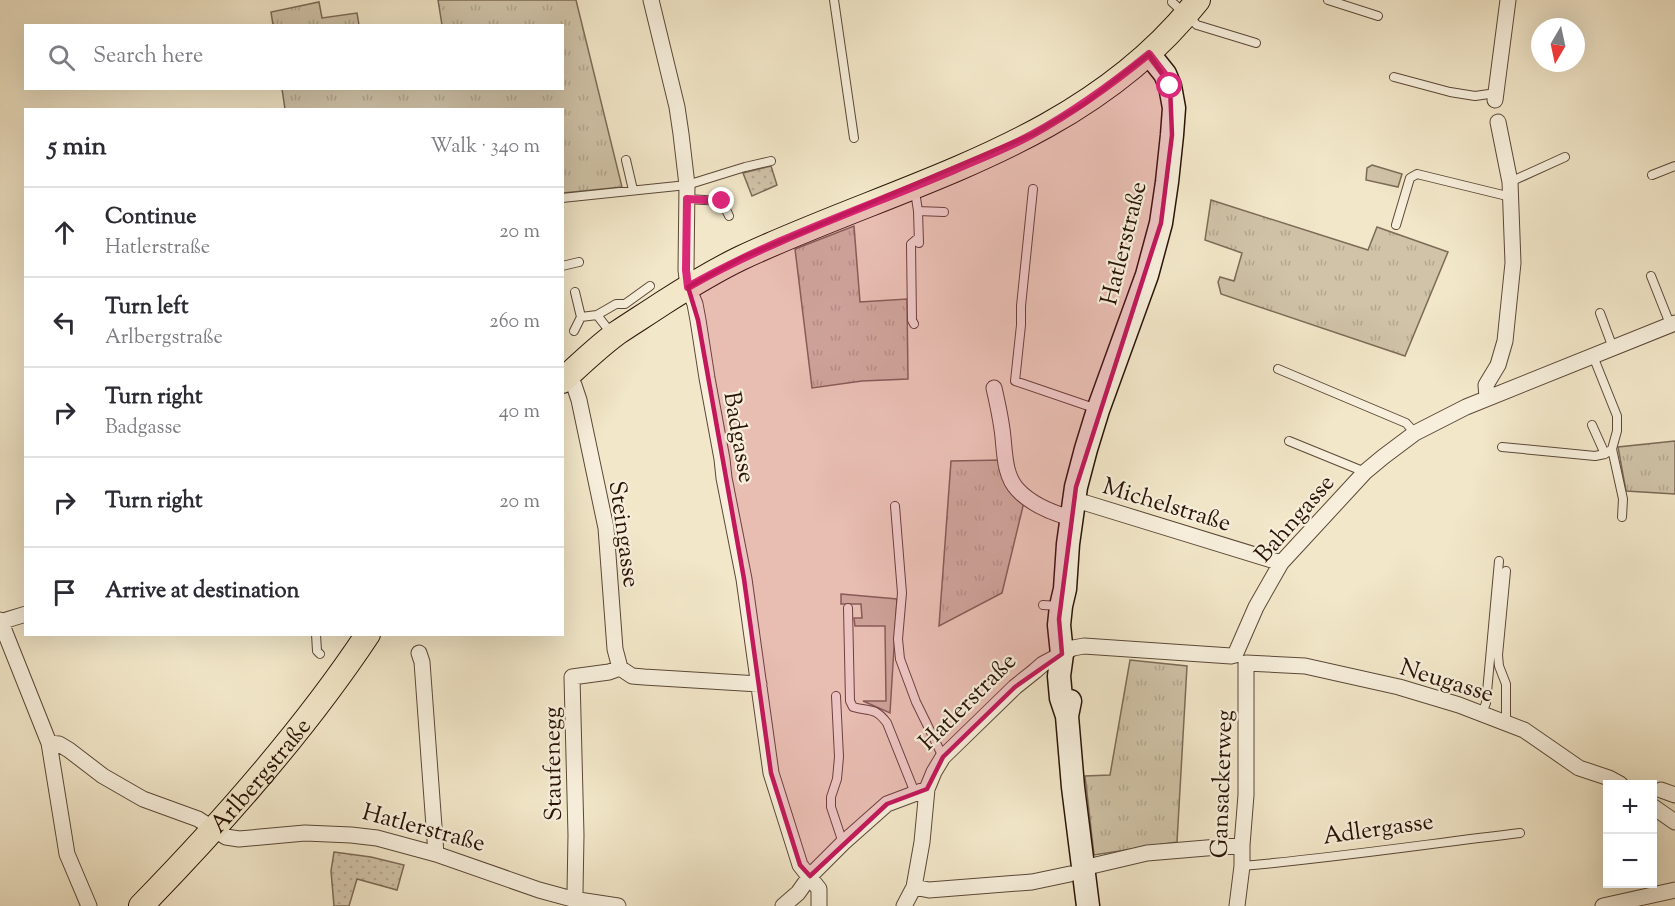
<!DOCTYPE html>
<meta charset="utf-8">
<style>
body{margin:0;font-family:"Sorts Mill Goudy",serif;background:#f2f2f3;color:#2b2b33}
.controls{position:absolute;right:18px;bottom:18px;display:grid;overflow:hidden;border-radius:0px;box-shadow:0 6px 24px #0002}
.controls button{width:54px;height:54px;display:grid;place-items:center;padding:0;border:0;border-bottom:2px solid #e1e1e2;background:#fff;color:#2b2b33;font:30px sans-serif}
.compass{position:absolute;left:1531px;top:18px;width:54px;height:54px;border-radius:50%;background:#fff;box-shadow:0 6px 24px #0002;rotate:189deg}
.stop{position:absolute;width:18px;height:18px;margin:-14px;border:4px solid #db2777;border-radius:50%;background:#fff}
.stop.end{background:#db2777;border-color:#fff;box-shadow:0 2px 6px #0008}
.list{margin:0;padding:0;list-style:none}
h2{display:flex;justify-content:space-between;align-items:center;height:78px;margin:0;padding:0 24px;font-size:26px}
h2 small{font-size:20px;font-weight:400;color:#7c7c81}
.list li{display:grid;grid-template-columns:39px 1fr auto;gap:18px;align-items:center;box-sizing:border-box;height:90px;padding:0 24px;border-top:2px solid #e1e1e2}
.list b{display:block;font-size:22px;white-space:nowrap}
.list p{margin:0;font-size:20px;white-space:nowrap;color:#7c7c81}
.list em{font-size:20px;font-style:normal;color:#7c7c81}
.icon{flex:none;width:33px;height:33px;fill:none;stroke:currentColor;stroke-width:2;stroke-linecap:round;stroke-linejoin:round}
.map{position:relative;flex:none;width:1675px;height:906px;overflow:hidden}
.search{position:absolute;background:#fff;box-shadow:0 6px 24px #0002;left:24px;top:24px;width:540px;height:66px;display:flex;align-items:center;gap:15px;box-sizing:border-box;padding:0 21px;border-radius:0px;color:#7c7c81;font-size:22px}
.panel{position:absolute;background:#fff;box-shadow:0 6px 24px #0002;left:24px;top:108px;width:540px;height:528px;border-radius:0px}
.map>svg:first-child{display:block}
.grass{fill:url(#grass-tufts);stroke:#7c6b57;stroke-width:1.5}
.park{fill:url(#park-dots);stroke:#7c6b57;stroke-width:1.5}
.garden{fill:#d0c3a8;stroke:#7c6b57;stroke-width:1.5}
.lines{fill:none;stroke-linecap:round;stroke-linejoin:round}
.lane-casing{stroke:#5b4837;stroke-width:10}
.street-casing{stroke:#5b4837;stroke-width:17}
.secondary-casing{stroke:#291306;stroke-width:25}
.primary-casing{stroke:#291306;stroke-width:26}
.lane{stroke:#f7efdc;stroke-width:8}
.street{stroke:#f7efdc;stroke-width:15}
.secondary{stroke:#f7efdc;stroke-width:22}
.primary{stroke:#f2e7c9;stroke-width:24}
.route{stroke:#db2777;stroke-width:8}
.marked{fill:#c2185b;fill-opacity:0.2;stroke:#c2185b;stroke-width:4.5;stroke-linejoin:round}
.labels{text-anchor:middle;stroke-width:4.5;stroke-linejoin:round;paint-order:stroke}
.street-label{font-size:24px;fill:#291306;stroke:#f7efdc}
</style>
<div class="map">
<svg width="1675" height="906" viewBox="0 0 1675 906">
<defs>
<pattern id="grass-tufts" width="24" height="20" patternUnits="userSpaceOnUse" patternTransform="scale(1.5)"><rect width="24" height="20" fill="#d0c3a8"/><path d="M3 7l-1-3M5 7V3M7 7l1-3M15 17l-1-3M17 17v-4M19 17l1-3" fill="none" stroke="#b3a78f"/></pattern>
<pattern id="park-dots" width="8" height="8" patternUnits="userSpaceOnUse" patternTransform="scale(1.5)"><rect width="8" height="8" fill="#d0c3a8"/><path d="M2 2h.1M6 6h.1" fill="none" stroke="#b3a78f" stroke-width="1.8" stroke-linecap="round"/></pattern>
</defs>
<rect width="100%" height="100%" fill="#f2e7c9"/>
<filter id="stains"><feTurbulence type="fractalNoise" baseFrequency=".00333" numOctaves="4"/><feColorMatrix values="0 0 0 0 .2 0 0 0 0 .09 0 0 0 0 .02 0 0 0 .5 -.17"/></filter>
<radialGradient id="worn" r=".72"><stop offset=".6" stop-color="#630" stop-opacity="0"/><stop offset="1" stop-color="#630" stop-opacity=".3"/></radialGradient>
<!-- grass -->
<path class="grass" d="M438,0H576L622,187L563,193L562,110L285,109L282,89L562,88V26L442,25Z
M319,2L322,18L357,13L359,25H273L271,12Z
M1211,200L1368,250L1377,227L1448,252L1405,356L1221,294L1218,282L1220,277L1234,281L1242,253L1205,240Z
M854,226L860,302L907,299L908,379L862,381L812,388L795,249Z
M1675,441V494L1626,491L1618,447Z
M1002,460L1024,502L1002,593L939,626L951,461Z
M1130,660L1187,666L1177,842L1094,855L1085,776L1110,775Z"/>
<!-- park -->
<path class="park" d="M771,166L777,185L752,196L743,173Z
M334,852L371,857L404,865L397,890L357,879L349,906H334L331,871Z"/>
<!-- garden -->
<path class="garden" d="M1372,165L1402,174L1398,187L1366,180L1367,168Z
M841,594L897,599L890,713L863,701H886L885,626H855L854,618H862L861,604H841Z"/>
<g class="lines">
<!-- lane casing -->
<g class="lane-casing">
<path id="lane" d="M834,0L854,138
M1328,0L1378,16
M1172,2L1197,25L1256,43
M1394,77L1450,92L1475,96L1496,93
M626,160L633,190
M1652,175L1675,166
M1510,182L1565,157
M912,189L916,198L918,211L944,212
M1033,189L1021,306V325L1015,381L1097,409
M562,198L687,185L745,167L771,161
M687,199L722,201L729,216
M918,211L919,243
M1396,225L1410,178L1417,174L1511,197
M562,266L579,262
M1651,276L1670,324
M575,292L581,317L597,315L611,333
M1600,313L1613,348
M597,315L616,304H625L650,286
M914,324L912,320L911,244L918,238
M574,331L581,317
M1593,356L1617,416V431L1612,449L1623,499L1622,517
M1278,369L1406,423L1415,433
M1592,425L1605,454
M1289,441L1365,472
M1502,447L1595,456L1605,454L1612,449
M895,506L902,593L898,639L900,659L916,702L943,757
M1506,571L1498,655L1499,666L1506,684V723
M1043,605L1059,606
M848,608L850,701L853,707C871,712 875,707 887,723L915,793
M316,634L317,651L320,654
M836,696L839,757L837,779L831,797V807L843,843
M1482,713L1486,703L1499,561
M1242,866C1335,858 1427,844 1520,833"/>
</g>
<!-- street casing -->
<g class="street-casing">
<path id="street" d="M651,0L677,107L681,134L687,185L686,270L688,287L695,304L698,320L707,378L722,459L724,478L744,579L771,773L800,865L819,889V906
M1495,100L1508,0
M566,377L574,385L579,400L606,528L615,649L620,668L632,676L644,677L759,684
M994,388C997,401 1000,415 1002,429C1005,448 1003,475 1018,490C1031,504 1053,513 1071,518
M1487,398L1486,385L1498,365L1505,341L1513,263L1510,182L1498,122
M1073,501L1086,503L1281,563
M0,620L49,743L67,854L89,906
M0,622L26,614
M419,653L422,662L436,854
M1246,663L1305,666L1399,687L1459,705L1524,730L1579,768L1609,778L1620,784
M49,743L59,744L69,750L103,776L143,799L198,819L226,837L239,839L305,833L351,835L377,838L436,854L539,890L572,899L618,906
M1661,790L1675,795
M1652,806L1675,822
M1083,868L1147,853L1242,845
M914,887L929,890L1032,882L1070,874
M572,899L575,892L576,835L572,677L609,672L620,668
M783,906L798,893L810,876L843,843L887,804L927,789
M904,906L914,887L922,842L927,789L934,772L943,757L1015,687L1035,671L1043,664L1073,648L1084,646L1231,656L1235,655L1256,607L1281,563L1365,472L1383,457L1415,433L1466,407L1675,323
M1237,906L1242,866V845L1246,795V663
M1603,906L1675,890"/>
</g>
<!-- secondary casing -->
<g class="secondary-casing">
<path id="secondary" d="M1070,701L1067,716L1073,787L1088,906
M1067,716L1061,698L1059,676L1062,654L1059,625L1061,606L1065,589L1068,544L1076,487L1086,449L1098,410L1147,275L1161,223L1167,182L1172,135L1174,108L1170,86L1165,74L1149,54"/>
</g>
<!-- primary casing -->
<g class="primary-casing">
<g id="primary">
<path d="M562,381C579,365 598,347 617,333C632,323 648,313 663,303C688,287 714,271 741,258C901,183 1084,146 1198,0"/>
<path id="s1" d="M141,906C223,822 303,732 368,634"/>
</g>
</g>
<!-- lane -->
<use href="#lane" class="lane"/>
<!-- street -->
<use href="#street" class="street"/>
<!-- secondary -->
<use href="#secondary" class="secondary"/>
<!-- primary -->
<use href="#primary" class="primary"/>
</g>
<g class="lines">
<!-- route -->
<path class="route" d="M722,201L687,199L686,270L688,287C772,239 865,208 954,170C981,158 1008,148 1033,134C1075,111 1112,84 1149,54L1165,75L1170,86"/>
</g>
<!-- marked area -->
<path class="marked" d="M1149,54L1170,86L1172,135L1161,223L1076,487L1059,619L1062,654L1015,687L943,757L927,789L887,804L810,876L800,865L771,773L744,579L698,320L688,287L741,258L1033,134L1084,104Z"/>
<g class="labels">
<!-- street labels -->
<g class="street-label">
<text transform="translate(1123 243) rotate(-76)" y="8">Hatlerstraße</text>
<text transform="translate(740 437) rotate(80)" y="8">Badgasse</text>
<text transform="translate(1167 504) rotate(17)" y="8">Michelstraße</text>
<text transform="translate(1294 518) rotate(-49)" y="8">Bahngasse</text>
<text transform="translate(625 534) rotate(82)" y="8">Steingasse</text>
<text transform="translate(1447 680) rotate(17)" y="8">Neugasse</text>
<text transform="translate(967 701) rotate(-45)" y="8">Hatlerstraße</text>
<text transform="translate(552 764) rotate(-91)" y="8">Staufenegg</text>
<text dy="8" stroke="none"><textPath href="#s1" startOffset="177">Arlbergstraße</textPath></text>
<text transform="translate(1221 784) rotate(-88)" y="8">Gansackerweg</text>
<text transform="translate(424 827) rotate(15)" y="8">Hatlerstraße</text>
<text transform="translate(1378 828) rotate(-8)" y="8">Adlergasse</text>
</g>
</g>
<rect width="100%" height="100%" filter="url(#stains)"/>
<rect width="100%" height="100%" fill="url(#worn)"/>
</svg>
<div class="controls">
<button>+</button>
<button>−</button>
</div>
<svg class="compass" viewBox="-18 -18 36 36"><path d="M0-13l5 13h-10z" fill="#e53935"/><path d="M0 13l5-13h-10z" fill="#7c7c81"/></svg>
<div class="stop" style="left:1170px;top:86px"></div>
<div class="stop end" style="left:722px;top:201px"></div>
<div class="search"><svg class="icon" aria-label="search" viewBox="0 0 24 24"><circle cx="10" cy="10" r="6"/><path d="M15 15l6 6"/></svg>Search here</div>
<section class="panel">
<h2>5 min<small>Walk · 340 m</small></h2>
<ul class="list">
<li><svg class="icon" aria-label="ahead" viewBox="0 0 24 24"><path d="M12 20V5M6 11l6-6 6 6"/></svg><div><b>Continue</b><p>Hatlerstraße</p></div><em>20 m</em></li>
<li><svg class="icon" aria-label="left" viewBox="0 0 24 24"><path d="M17 20v-9H6M10 6l-5 5 5 5"/></svg><div><b>Turn left</b><p>Arlbergstraße</p></div><em>260 m</em></li>
<li><svg class="icon" aria-label="right" viewBox="0 0 24 24"><path d="M7 20v-9h11M14 6l5 5-5 5"/></svg><div><b>Turn right</b><p>Badgasse</p></div><em>40 m</em></li>
<li><svg class="icon" aria-label="right" viewBox="0 0 24 24"><path d="M7 20v-9h11M14 6l5 5-5 5"/></svg><div><b>Turn right</b></div><em>20 m</em></li>
<li><svg class="icon" aria-label="arrive" viewBox="0 0 24 24"><path d="M6 21V4h12l-3 4 3 4H6"/></svg><div><b>Arrive at destination</b></div></li>
</ul>
</section>
</div>
